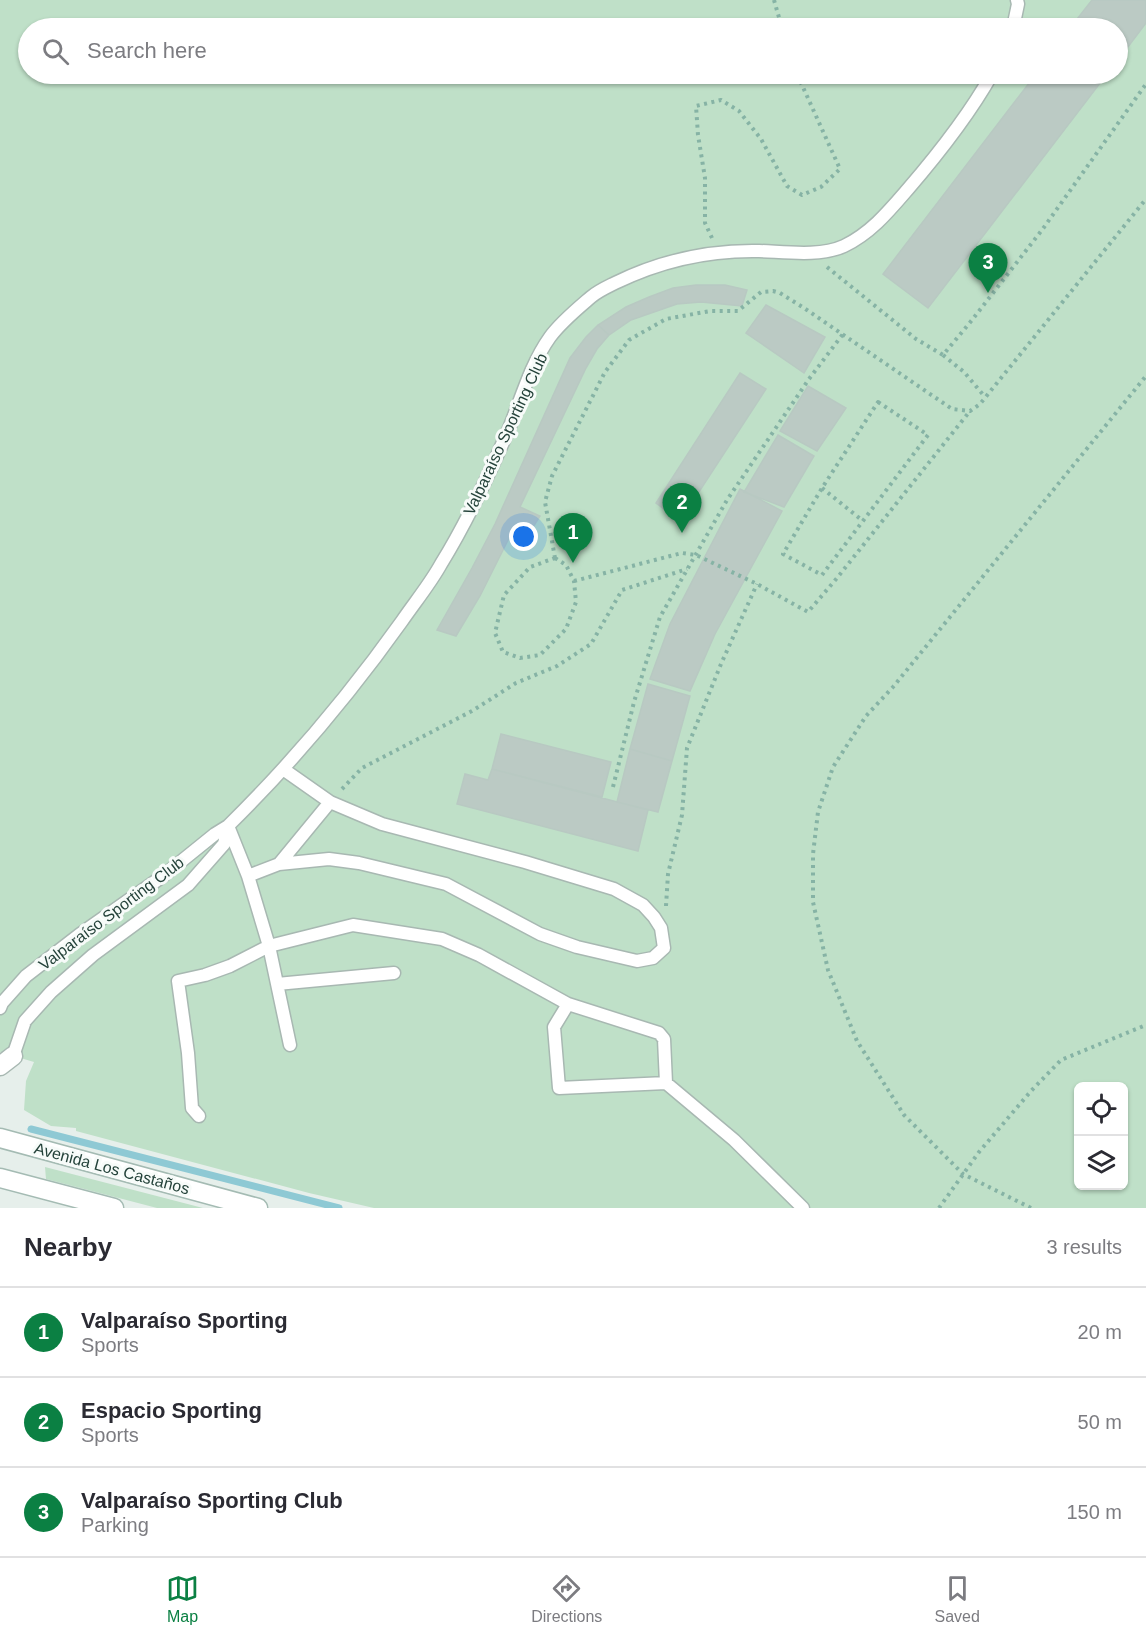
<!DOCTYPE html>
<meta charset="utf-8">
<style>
body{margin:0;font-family:Arial,sans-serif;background:#f2f2f3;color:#2b2b33}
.controls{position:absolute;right:18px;bottom:18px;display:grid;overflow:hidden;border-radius:9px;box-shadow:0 2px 4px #0004}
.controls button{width:54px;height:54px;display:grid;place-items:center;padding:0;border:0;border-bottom:2px solid #e1e1e2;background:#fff;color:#2b2b33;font:30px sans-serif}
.you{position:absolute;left:524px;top:537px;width:21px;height:21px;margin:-15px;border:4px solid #fff;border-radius:50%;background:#1a73e8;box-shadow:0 0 0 9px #1a73e833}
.badge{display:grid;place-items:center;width:39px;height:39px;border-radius:50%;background:#0b8043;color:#fff;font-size:20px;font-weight:700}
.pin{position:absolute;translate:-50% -50px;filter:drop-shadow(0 2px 3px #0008)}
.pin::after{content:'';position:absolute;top:32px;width:21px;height:18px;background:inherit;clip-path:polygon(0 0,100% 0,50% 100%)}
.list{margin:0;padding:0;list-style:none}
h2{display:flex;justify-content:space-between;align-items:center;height:78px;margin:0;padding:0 24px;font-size:26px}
h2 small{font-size:20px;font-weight:400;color:#7c7c81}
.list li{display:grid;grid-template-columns:39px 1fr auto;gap:18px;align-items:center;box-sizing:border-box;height:90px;padding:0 24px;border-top:2px solid #e1e1e2}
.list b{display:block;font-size:22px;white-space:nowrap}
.list p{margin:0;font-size:20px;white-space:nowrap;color:#7c7c81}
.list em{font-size:20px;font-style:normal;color:#7c7c81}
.icon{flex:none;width:33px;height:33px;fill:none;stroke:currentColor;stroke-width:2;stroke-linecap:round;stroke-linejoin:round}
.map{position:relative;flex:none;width:1146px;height:1208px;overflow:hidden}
.search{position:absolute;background:#fff;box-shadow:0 2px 4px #0004;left:18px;right:18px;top:18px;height:66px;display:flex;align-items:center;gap:15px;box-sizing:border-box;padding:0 21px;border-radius:33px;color:#7c7c81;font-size:22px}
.sheet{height:348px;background:#fff}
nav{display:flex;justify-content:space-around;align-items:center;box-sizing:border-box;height:84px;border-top:2px solid #e1e1e2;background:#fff;font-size:16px;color:#7c7c81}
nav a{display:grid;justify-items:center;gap:3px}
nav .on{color:#0b8043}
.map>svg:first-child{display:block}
.green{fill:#bfe0c8;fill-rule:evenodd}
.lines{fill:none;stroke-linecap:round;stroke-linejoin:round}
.stream{stroke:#8ec9d4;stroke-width:7}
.building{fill:#bbcac4;stroke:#b8c9c2;stroke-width:1.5}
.lane-casing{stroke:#a8b8b2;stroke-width:15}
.street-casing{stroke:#a8b8b2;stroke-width:21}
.secondary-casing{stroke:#a4bbb3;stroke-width:21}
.path{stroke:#86b3a5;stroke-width:4;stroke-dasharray:3 4.5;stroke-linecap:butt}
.lane{stroke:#fff;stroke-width:12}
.street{stroke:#fff;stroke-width:18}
.secondary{stroke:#fff;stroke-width:18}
.labels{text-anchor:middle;stroke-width:6;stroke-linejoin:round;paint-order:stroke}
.street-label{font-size:16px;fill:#24423a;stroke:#f7fbf9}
</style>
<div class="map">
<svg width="1146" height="1208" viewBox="0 0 1146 1208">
<rect width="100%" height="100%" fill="#e6efeb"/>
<!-- green -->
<path class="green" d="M0,0H1146V1208H374L309,1193L76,1131V1128L51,1126L24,1110L26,1081L34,1062L0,1052ZM28,28H1118V74H28ZM1078,1086H1124V1186H1078Z
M45,1167L203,1208H157L46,1179Z"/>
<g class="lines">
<!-- stream -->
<path class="stream" d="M31,1129L339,1208"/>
</g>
<!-- building -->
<path class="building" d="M1092,0H1146V23L1118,60V28H1070Z
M1036,74H1107L928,308L883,274Z
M696,285H725L747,290L742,306L701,302L677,304L631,320L609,335L598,325L626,307L649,297L673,288Z
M766,305L825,337L804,373L746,333Z
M598,325L609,335L597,349L586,368L520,507L540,516L528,535L514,528L480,596L456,636L437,630L472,568L495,524L570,358L586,337Z
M740,373L766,389L680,521L656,503Z
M808,386L846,408L817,451L780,431Z
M778,435L814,456L784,507L744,492Z
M740,489L782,511L715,634L690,691L650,679L670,624Z
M648,684L690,696L672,761L630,749Z
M501,734L611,762L602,797L492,769Z
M630,749L672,761L658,812L617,802Z
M492,769L648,810L638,851L457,804L465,774L488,780Z"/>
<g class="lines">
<!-- lane casing -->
<g class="lane-casing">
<path id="lane" d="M1013,28L1018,4L1017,0
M279,864L329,859L359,863L446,884L540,934L577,947L637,961L653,958L664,948L661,928L654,917L643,905L614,889L525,862L382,824L330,802L283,769
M248,876L279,864L330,802
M277,984L394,973
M568,1004L554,1027L559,1088L666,1083L734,1140L803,1208
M0,1008L2,1003L26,976L79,935L163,876L215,834L228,826L224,844L188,885L93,955L51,992L25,1021L13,1056
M290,1045L269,946L248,876L228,826C292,763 350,694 402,621C415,602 430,584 441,564C467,522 488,477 508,431C521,400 530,365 550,337C561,322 577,309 591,297C598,291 607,287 615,283C660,261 710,250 759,251C786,252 820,257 844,246C871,233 889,211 908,189C939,153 969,115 992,74
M199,1116L192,1108L188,1053L178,981L205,975L230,966L269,946L353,925L442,939L479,955L568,1004L659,1033L664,1039L666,1083"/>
</g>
<!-- street casing -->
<g class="street-casing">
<path id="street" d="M0,1066L13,1056"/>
</g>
<!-- secondary casing -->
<g class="secondary-casing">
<path id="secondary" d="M0,1138L258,1208
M0,1178L114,1208"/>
</g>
<!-- path -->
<path class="path" d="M774,0L782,28
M712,238L705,223V178L698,135L696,106L721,100L739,111L761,139L787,186L802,195L821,187L840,169L797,74
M827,267L916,339L943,355L972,320L1042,230L1146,84
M943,355L964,372L985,397
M878,402L928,435L822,575L783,554L822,488Z
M822,488L863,521
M555,558L545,502L552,476L605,372L629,340L666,319L710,311H738L761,292L773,291L780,293L804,308L952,409L970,411L980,404L1146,199
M555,558L566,565L574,581L576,602L566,629L540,655L520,658L503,652L495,633L504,595L530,567Z
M574,581L682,553L696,555L757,584L808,612L837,578L970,411
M613,787L634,702L660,617L727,500L809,379L843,334
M342,789L362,768L472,711L516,683L557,666L591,644L622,590L687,569
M666,906L668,874L682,815L687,748L721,664L757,584
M939,1208L979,1152L1031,1091L1061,1060L1146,1025
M1031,1208L963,1174L904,1115L857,1041L828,970L813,902V854L818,812L833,767L866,716L893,687L1146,376"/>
<!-- lane -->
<use href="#lane" class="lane"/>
<!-- street -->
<use href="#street" class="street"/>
<!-- secondary -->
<use href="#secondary" class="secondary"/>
</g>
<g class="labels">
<!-- street labels -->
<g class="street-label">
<text transform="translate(505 434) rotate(-65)" y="6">Valparaíso Sporting Club</text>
<text transform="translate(111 913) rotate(-37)" y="6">Valparaíso Sporting Club</text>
<text transform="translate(112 1168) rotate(15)" y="6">Avenida Los Castaños</text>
</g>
</g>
</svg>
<div class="controls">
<button><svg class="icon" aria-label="locate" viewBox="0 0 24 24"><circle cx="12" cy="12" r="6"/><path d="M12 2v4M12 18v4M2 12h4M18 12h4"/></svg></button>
<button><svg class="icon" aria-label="layers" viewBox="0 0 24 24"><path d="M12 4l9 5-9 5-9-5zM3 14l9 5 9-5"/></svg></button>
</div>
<div class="you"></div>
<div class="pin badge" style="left:573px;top:563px">1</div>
<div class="pin badge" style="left:682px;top:533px">2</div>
<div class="pin badge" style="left:988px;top:293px">3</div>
<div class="search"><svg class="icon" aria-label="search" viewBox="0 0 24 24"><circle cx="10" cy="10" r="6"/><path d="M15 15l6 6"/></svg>Search here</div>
</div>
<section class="sheet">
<h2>Nearby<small>3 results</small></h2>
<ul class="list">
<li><span class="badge">1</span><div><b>Valparaíso Sporting</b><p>Sports</p></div><em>20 m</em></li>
<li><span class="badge">2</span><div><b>Espacio Sporting</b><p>Sports</p></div><em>50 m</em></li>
<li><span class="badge">3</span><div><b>Valparaíso Sporting Club</b><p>Parking</p></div><em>150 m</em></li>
</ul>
</section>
<nav>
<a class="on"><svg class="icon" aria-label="map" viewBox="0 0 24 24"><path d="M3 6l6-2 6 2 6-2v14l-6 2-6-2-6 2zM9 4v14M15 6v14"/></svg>Map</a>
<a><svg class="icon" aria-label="directions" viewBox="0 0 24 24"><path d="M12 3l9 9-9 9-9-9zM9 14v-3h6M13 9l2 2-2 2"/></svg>Directions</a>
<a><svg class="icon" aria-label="saved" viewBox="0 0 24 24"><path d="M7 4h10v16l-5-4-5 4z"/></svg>Saved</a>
</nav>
